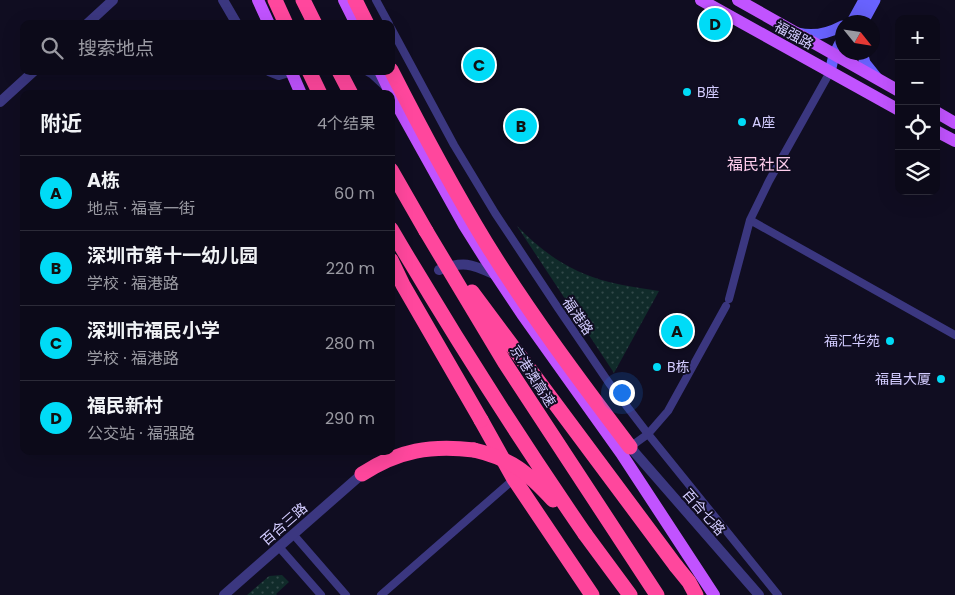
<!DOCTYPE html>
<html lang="zh">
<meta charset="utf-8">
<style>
body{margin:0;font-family:Poppins,"Noto Sans SC",sans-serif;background:#151322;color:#f1f3f6}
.controls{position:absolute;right:15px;top:15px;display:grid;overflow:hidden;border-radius:10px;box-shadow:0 5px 20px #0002}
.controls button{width:45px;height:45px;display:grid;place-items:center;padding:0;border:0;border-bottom:1px solid #2c2b38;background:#0c0a19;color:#f1f3f6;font:25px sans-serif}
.compass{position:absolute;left:835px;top:15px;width:45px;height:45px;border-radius:50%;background:#0c0a19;box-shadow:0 5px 20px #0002;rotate:120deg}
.you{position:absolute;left:621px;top:392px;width:18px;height:18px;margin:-12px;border:4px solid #fff;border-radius:50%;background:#1a73e8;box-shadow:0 0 0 8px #1a73e833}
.badge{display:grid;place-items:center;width:32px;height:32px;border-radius:50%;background:#00dbf7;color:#111;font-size:16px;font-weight:700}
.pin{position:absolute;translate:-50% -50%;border:2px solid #fff;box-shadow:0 1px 5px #0006}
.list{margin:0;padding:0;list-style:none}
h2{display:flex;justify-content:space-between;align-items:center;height:65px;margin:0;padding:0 20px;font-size:21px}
h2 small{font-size:16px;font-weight:400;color:#9a9aa2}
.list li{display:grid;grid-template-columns:32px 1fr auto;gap:15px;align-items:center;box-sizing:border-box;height:75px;padding:0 20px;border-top:1px solid #2c2b38}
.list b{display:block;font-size:19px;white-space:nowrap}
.list p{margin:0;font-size:16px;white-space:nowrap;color:#9a9aa2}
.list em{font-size:16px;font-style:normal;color:#9a9aa2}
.icon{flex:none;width:28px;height:28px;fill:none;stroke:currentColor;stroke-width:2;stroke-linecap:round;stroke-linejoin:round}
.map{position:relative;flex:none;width:955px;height:595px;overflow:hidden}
.search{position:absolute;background:#0c0a19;box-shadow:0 5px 20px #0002;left:20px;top:20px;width:375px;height:55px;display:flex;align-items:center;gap:12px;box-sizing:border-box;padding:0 18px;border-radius:10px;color:#9a9aa2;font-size:19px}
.panel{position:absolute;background:#0c0a19;box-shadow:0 5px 20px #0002;left:20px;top:90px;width:375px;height:365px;border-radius:10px}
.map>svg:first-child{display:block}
.park{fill:url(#park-dots)}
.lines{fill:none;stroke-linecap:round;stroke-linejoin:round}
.minor{stroke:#3b3780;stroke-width:8}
.tertiary{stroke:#3b3780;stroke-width:10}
.secondary{stroke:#6963ff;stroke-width:11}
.primary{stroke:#c153ff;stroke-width:12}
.motorway{stroke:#ff479d;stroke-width:15}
.primary-bridge{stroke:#c153ff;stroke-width:12}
.motorway-bridge{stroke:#ff479d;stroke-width:15}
.poi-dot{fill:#00dbf7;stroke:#100d21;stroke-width:2}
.labels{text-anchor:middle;stroke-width:4;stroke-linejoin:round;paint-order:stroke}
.street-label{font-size:14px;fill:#d3ccff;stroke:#100d21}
.poi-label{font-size:14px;fill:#d3ccff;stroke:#100d21;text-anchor:start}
.quarter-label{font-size:16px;fill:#ffceed;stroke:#100d21}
</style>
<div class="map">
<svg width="955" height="595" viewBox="0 0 955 595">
<defs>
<pattern id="park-dots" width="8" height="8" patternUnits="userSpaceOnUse" patternTransform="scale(1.25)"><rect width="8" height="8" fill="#102b2a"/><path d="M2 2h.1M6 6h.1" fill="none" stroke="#32494a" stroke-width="1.8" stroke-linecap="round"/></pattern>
</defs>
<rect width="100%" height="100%" fill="#100d21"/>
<!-- park -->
<path class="park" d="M517,226C543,253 572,273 609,282C625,286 642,288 659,291L614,373Z
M282,575L289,582L276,594L277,595H247L269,576Z"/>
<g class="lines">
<!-- minor -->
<path class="minor" d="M376,0L389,24
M391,28L454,145L495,213L558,308L609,383L648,434L778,595
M750,220L955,335
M729,299L750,220L769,181L830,72
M630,447L648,434L668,411L726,306
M293,534L346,595
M279,547L321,595
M381,595L514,479"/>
<!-- tertiary -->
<path class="tertiary" d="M223,0L237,24
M87,24L113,0
M269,71L279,75L292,71
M368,71L373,74L386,86
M0,102L34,71
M439,270C465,260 473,265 496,275
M630,447L759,595
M224,595L362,474"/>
<!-- secondary -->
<path class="secondary" d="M852,22L864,0
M863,22L875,0
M798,33C814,37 829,33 842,26
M862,52L865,63L877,78
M830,72L834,55L842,39"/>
<!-- primary -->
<path class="primary" d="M258,0L269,24
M344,0L356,24
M701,0L899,110
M738,0L899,91
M380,71L391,94
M391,94L464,225L486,260L522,314L621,453L714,595
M936,112L955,123
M936,131L955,141"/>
<!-- motorway -->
<path class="motorway" d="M275,0L286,24
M303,0L315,24
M355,0L367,24
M391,70C421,129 452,187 486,243C530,314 580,381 630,447
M309,71L320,94
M339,71L351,94
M391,170L426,231
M481,420L514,479L592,595
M362,474C399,450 431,445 474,450
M585,534L630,595
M676,566L689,582L696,595"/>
<!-- primary-bridge -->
<path class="primary-bridge" d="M291,71L301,94"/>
<!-- motorway-bridge -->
<path class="motorway-bridge" d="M391,229C452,333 517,435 585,534
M426,231L505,363L657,595
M391,260L403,285L481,420
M472,292L676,566
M474,450C512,459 527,472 553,500"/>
</g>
<!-- markers -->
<g class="poi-dot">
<circle cx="687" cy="92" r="5"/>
<circle cx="742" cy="122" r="5"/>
<circle cx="890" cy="341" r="5"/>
<circle cx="657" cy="367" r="5"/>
<circle cx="941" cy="379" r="5"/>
</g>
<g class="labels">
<!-- street labels -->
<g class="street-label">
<text transform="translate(794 35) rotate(29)" y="5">福强路</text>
<text transform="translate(578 316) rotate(56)" y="5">福港路</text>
<text transform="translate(533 376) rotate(57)" y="5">京港澳高速</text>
<text transform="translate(704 512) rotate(49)" y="5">百合七路</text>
<text transform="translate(284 524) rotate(-41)" y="5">百合三路</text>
</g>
<!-- poi labels -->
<g class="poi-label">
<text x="697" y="97">B座</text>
<text x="752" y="127">A座</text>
<text x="880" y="346" text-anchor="end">福汇华苑</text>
<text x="667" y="372">B栋</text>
<text x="931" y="384" text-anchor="end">福昌大厦</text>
</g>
<!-- quarter labels -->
<g class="quarter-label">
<text x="759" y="170">福民社区</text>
</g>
</g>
</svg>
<div class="controls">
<button>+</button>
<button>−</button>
<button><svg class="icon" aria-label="locate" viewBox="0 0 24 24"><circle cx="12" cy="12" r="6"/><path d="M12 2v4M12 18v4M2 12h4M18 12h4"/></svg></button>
<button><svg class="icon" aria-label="layers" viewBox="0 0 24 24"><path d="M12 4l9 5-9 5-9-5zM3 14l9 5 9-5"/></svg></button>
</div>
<svg class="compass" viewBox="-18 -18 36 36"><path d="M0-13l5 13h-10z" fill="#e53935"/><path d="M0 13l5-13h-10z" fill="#9a9aa2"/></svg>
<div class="you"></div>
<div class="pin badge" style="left:677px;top:331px">A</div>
<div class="pin badge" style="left:521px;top:126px">B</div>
<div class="pin badge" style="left:479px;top:65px">C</div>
<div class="pin badge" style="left:715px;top:24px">D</div>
<div class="search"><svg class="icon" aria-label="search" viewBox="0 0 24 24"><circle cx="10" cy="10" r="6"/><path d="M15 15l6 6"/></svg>搜索地点</div>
<section class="panel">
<h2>附近<small>4个结果</small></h2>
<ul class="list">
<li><span class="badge">A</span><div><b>A栋</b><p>地点 · 福喜一街</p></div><em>60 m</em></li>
<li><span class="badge">B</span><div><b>深圳市第十一幼儿园</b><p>学校 · 福港路</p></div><em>220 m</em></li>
<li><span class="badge">C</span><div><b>深圳市福民小学</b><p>学校 · 福港路</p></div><em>280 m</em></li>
<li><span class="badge">D</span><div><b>福民新村</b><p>公交站 · 福强路</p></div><em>290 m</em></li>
</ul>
</section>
</div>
